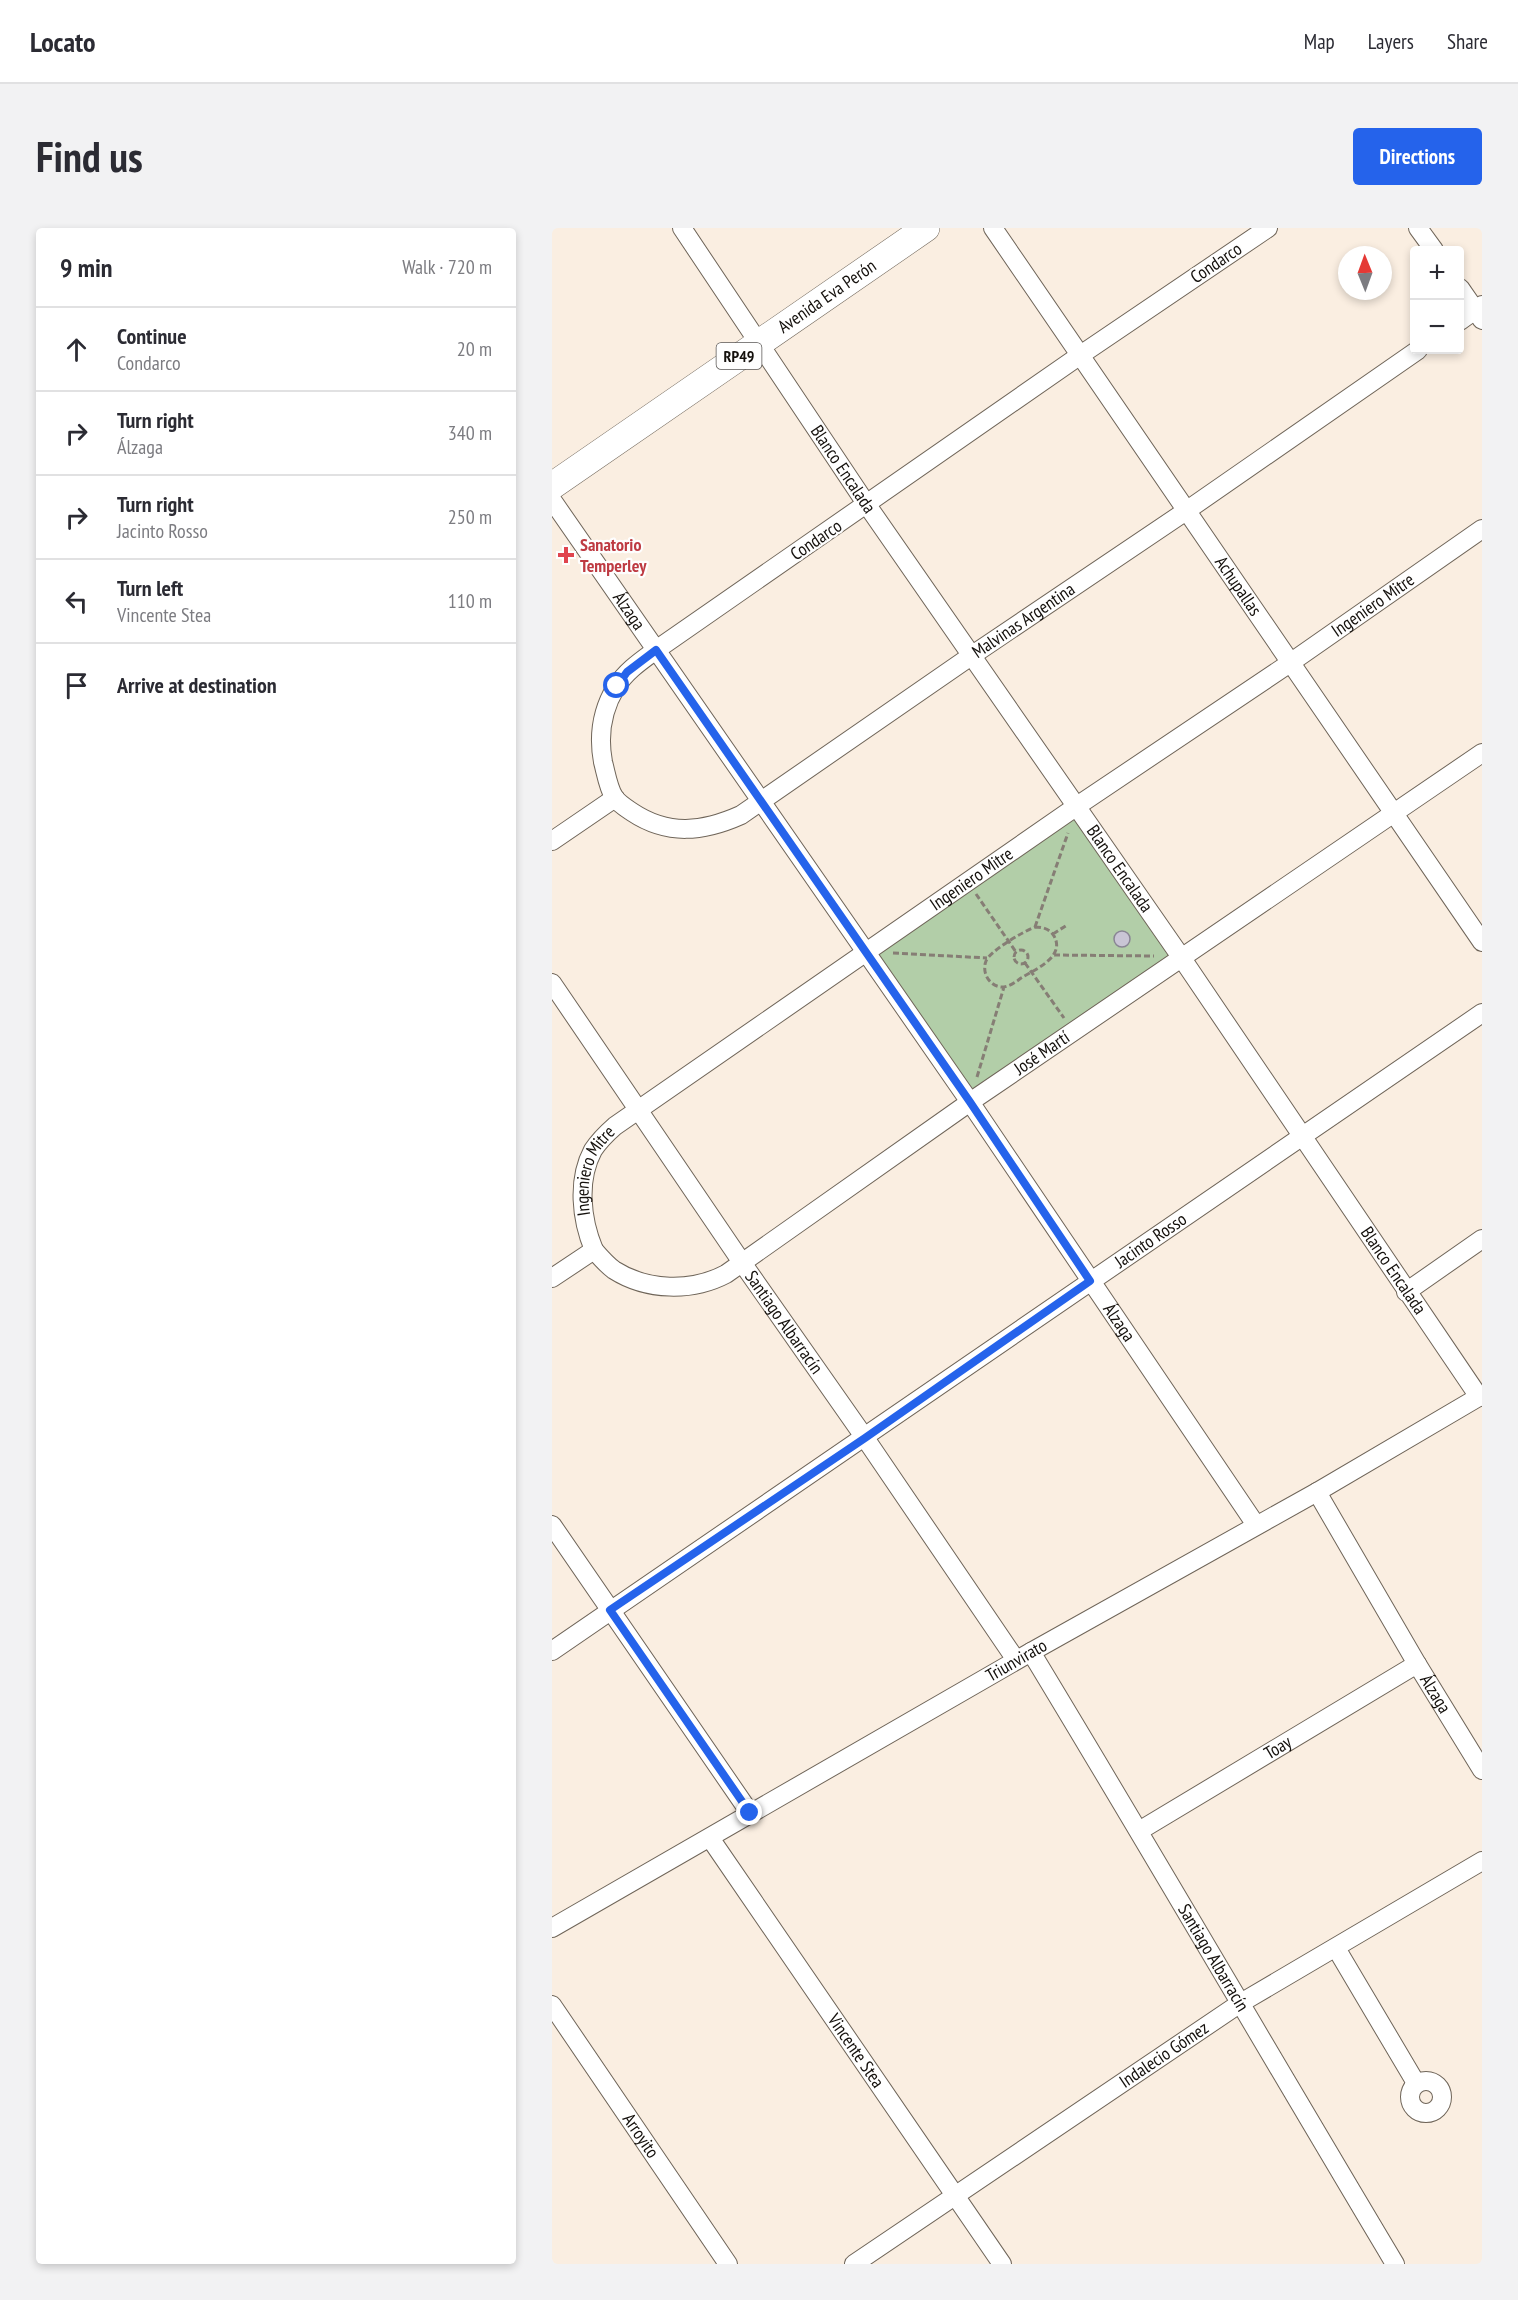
<!DOCTYPE html>
<meta charset="utf-8">
<style>
body{margin:0;font-family:"PT Sans Narrow",sans-serif;background:#f2f2f3;color:#2b2b33}
.controls{position:absolute;right:18px;top:18px;display:grid;overflow:hidden;border-radius:6px;box-shadow:0 3px 9px #0003}
.controls button{width:54px;height:54px;display:grid;place-items:center;padding:0;border:0;border-bottom:2px solid #e1e1e2;background:#fff;color:#2b2b33;font:30px sans-serif}
.compass{position:absolute;left:786px;top:18px;width:54px;height:54px;border-radius:50%;background:#fff;box-shadow:0 3px 9px #0003;rotate:359deg}
.stop{position:absolute;width:18px;height:18px;margin:-14px;border:4px solid #2563eb;border-radius:50%;background:#fff}
.stop.end{background:#2563eb;border-color:#fff;box-shadow:0 2px 6px #0008}
.list{margin:0;padding:0;list-style:none}
h2{display:flex;justify-content:space-between;align-items:center;height:78px;margin:0;padding:0 24px;font-size:26px}
h2 small{font-size:20px;font-weight:400;color:#7c7c81}
.list li{display:grid;grid-template-columns:39px 1fr auto;gap:18px;align-items:center;box-sizing:border-box;height:84px;padding:0 24px;border-top:2px solid #e1e1e2}
.list b{display:block;font-size:22px;white-space:nowrap}
.list p{margin:0;font-size:20px;white-space:nowrap;color:#7c7c81}
.list em{font-size:20px;font-style:normal;color:#7c7c81}
.icon{flex:none;width:33px;height:33px;fill:none;stroke:currentColor;stroke-width:2;stroke-linecap:round;stroke-linejoin:round}
.map{position:relative;flex:none;width:930px;height:2036px;overflow:hidden;border-radius:6px}
header{display:flex;align-items:center;gap:36px;box-sizing:border-box;height:84px;padding:0 30px;background:#fff;border-bottom:2px solid #e1e1e2}
header strong{font-size:28px}
nav{display:flex;gap:33px;margin-inline-start:auto;font-size:21px}
.intro{display:flex;align-items:center;justify-content:space-between;box-sizing:border-box;height:144px;padding:0 36px}
h1{margin:0;font-size:42px}
.button{padding:15px 27px;border-radius:6px;background:#2563eb;color:#fff;font-size:21px;font-weight:700}
main{display:flex;gap:36px;padding:0 36px}
aside{flex:1;background:#fff;border-radius:6px;box-shadow:0 3px 9px #0003}
.map>svg:first-child{display:block}
.green{fill:#b2cea8}
.building{fill:#c9c5d5;stroke:#898594;stroke-width:1.5}
.lines{fill:none;stroke-linecap:round;stroke-linejoin:round}
.street-casing{stroke:#6f6559;stroke-width:20}
.primary-casing{stroke:#6f6559;stroke-width:28}
.path{stroke:#867e75;stroke-width:3;stroke-dasharray:6 3;stroke-linecap:butt}
.street{stroke:#fff;stroke-width:18}
.primary{stroke:#fff;stroke-width:27}
.route{stroke:#2563eb;stroke-width:8}
.health-dot{fill:#e0444e;stroke:#fefefe;stroke-width:2}
.labels{text-anchor:middle;stroke-width:4.5;stroke-linejoin:round;paint-order:stroke}
.shield{fill:#fefefe;stroke:#5a5755;stroke-width:1.5}
.shield-label{font-size:16px;font-weight:bold;fill:#14100c}
.street-label{font-size:18px;fill:#14100c;stroke:#fefefe}
.health-label{font-size:18px;font-weight:bold;fill:#be3a42;stroke:#fefefe;text-anchor:start}
</style>
<header>
<strong>Locato</strong>
<nav><a>Map</a><a>Layers</a><a>Share</a></nav>
</header>
<div class="intro"><h1>Find us</h1><a class="button">Directions</a></div>
<main>
<aside>
<h2>9 min<small>Walk · 720 m</small></h2>
<ul class="list">
<li><svg class="icon" aria-label="ahead" viewBox="0 0 24 24"><path d="M12 20V5M6 11l6-6 6 6"/></svg><div><b>Continue</b><p>Condarco</p></div><em>20 m</em></li>
<li><svg class="icon" aria-label="right" viewBox="0 0 24 24"><path d="M7 20v-9h11M14 6l5 5-5 5"/></svg><div><b>Turn right</b><p>Álzaga</p></div><em>340 m</em></li>
<li><svg class="icon" aria-label="right" viewBox="0 0 24 24"><path d="M7 20v-9h11M14 6l5 5-5 5"/></svg><div><b>Turn right</b><p>Jacinto Rosso</p></div><em>250 m</em></li>
<li><svg class="icon" aria-label="left" viewBox="0 0 24 24"><path d="M17 20v-9H6M10 6l-5 5 5 5"/></svg><div><b>Turn left</b><p>Vincente Stea</p></div><em>110 m</em></li>
<li><svg class="icon" aria-label="arrive" viewBox="0 0 24 24"><path d="M6 21V4h12l-3 4 3 4H6"/></svg><div><b>Arrive at destination</b></div></li>
</ul>
</aside>
<div class="map">
<svg width="930" height="2036" viewBox="0 0 930 2036">
<rect width="100%" height="100%" fill="#faeee1"/>
<!-- green -->
<path class="green" d="M525,578L629,729L418,874L313,724Z"/>
<!-- building -->
<path class="building" d="M562 711a8 8 0 1 1 16 0a8 8 0 1 1-16 0Z"/>
<g class="lines">
<!-- street casing -->
<g class="street-casing">
<g id="street">
<path id="s1" d="M130,0L315,277L629,729L927,1169"/>
<path id="s2" d="M441,0L930,714"/>
<path id="s3" d="M716,0L527,128L104,422C89,433 74,443 64,459C50,482 46,507 51,534C54,545 56,559 62,569C66,575 74,580 80,584C116,608 151,604 189,587L419,428L634,283L866,122"/>
<path d="M866,0L882,22"/>
<path d="M908,60L930,92"/>
<path d="M908,93L930,77"/>
<path id="s4" d="M0,272L418,874L704,1297"/>
<path d="M0,613L63,570"/>
<path id="s5" d="M0,755L191,1036L313,1210L464,1432"/>
<path id="s6" d="M42,1022C48,1029 54,1036 62,1042C95,1063 140,1064 174,1046L418,874L930,525"/>
<path id="s7" d="M0,1050L42,1022C29,991 25,952 41,922C47,913 55,905 63,898L525,578L738,435L930,301"/>
<path d="M854,1064L930,1011"/>
<path id="s8" d="M765,1264L865,1436L930,1542"/>
<path d="M0,1297L198,1585"/>
<path id="s9" d="M0,1423L930,785"/>
<path id="s10" d="M479,1424C602,1627 721,1832 843,2036"/>
<path id="s11" d="M587,1603L865,1436"/>
<path id="s12" d="M158,1610L450,2036"/>
<path id="s13" d="M0,1700L479,1424L765,1264L930,1167"/>
<path d="M784,1720L864,1855"/>
<path id="s14" d="M0,1777L176,2036"/>
<circle cx="874" cy="1869" r="16"/>
<path id="s15" d="M302,2036L687,1776L930,1633"/>
</g>
</g>
<!-- primary casing -->
<g class="primary-casing">
<g id="primary">
<path id="s16" d="M0,258L374,0"/>
</g>
</g>
<!-- path -->
<path class="path" d="M424,666L464,724
M483,699C491,699 498,701 502,708C514,729 482,742 469,750C464,754 458,758 452,759C439,760 429,746 434,733C438,723 472,703 483,699Z
M483,699L516,605
M501,706L515,697
M462 729a7 7 0 1 1 14 0a7 7 0 1 1-14 0Z
M341,725L435,730
M502,727L602,728
M473,735L512,790
M425,849L452,759"/>
<!-- street -->
<use href="#street" class="street"/>
<!-- primary -->
<use href="#primary" class="primary"/>
</g>
<g class="lines">
<!-- route -->
<path class="route" d="M65,458L75,444L104,422L418,874L538,1053L313,1210L58,1382L198,1585"/>
</g>
<!-- markers -->
<path class="health-dot" d="M11 318h6v6h6v6h-6v6h-6v-6h-6v-6h6z"/>
<g class="labels">
<!-- shield labels -->
<rect class="shield" x="164.5" y="115" width="45" height="26" rx="4.5"/>
<g class="shield-label">
<text x="187" y="134">RP49</text>
</g>
<!-- street labels -->
<g class="street-label">
<text transform="translate(664 35) rotate(-34)" y="6">Condarco</text>
<text dy="6" stroke="none"><textPath href="#s16" startOffset="334">Avenida Eva Perón</textPath></text>
<text dy="6" stroke="none"><textPath href="#s1" startOffset="290">Blanco Encalada</textPath></text>
<text transform="translate(264 312) rotate(-34)" y="6">Condarco</text>
<text dy="6" stroke="none"><textPath href="#s2" startOffset="434">Achupallas</textPath></text>
<text dy="6" stroke="none"><textPath href="#s7" startOffset="1106">Ingeniero Mitre</textPath></text>
<text dy="6" stroke="none"><textPath href="#s4" startOffset="135">Álzaga</textPath></text>
<text dy="6" stroke="none"><textPath href="#s3" startOffset="1394">Malvinas Argentina</textPath></text>
<text dy="6" stroke="none"><textPath href="#s1" startOffset="776">Blanco Encalada</textPath></text>
<text dy="6" stroke="none"><textPath href="#s7" startOffset="620">Ingeniero Mitre</textPath></text>
<text dy="6" stroke="none"><textPath href="#s6" startOffset="531">José Martí</textPath></text>
<text dy="6" stroke="none"><textPath href="#s7" startOffset="134">Ingeniero Mitre</textPath></text>
<text dy="6" stroke="none"><textPath href="#s9" startOffset="726">Jacinto Rosso</textPath></text>
<text dy="6" stroke="none"><textPath href="#s1" startOffset="1262">Blanco Encalada</textPath></text>
<text dy="6" stroke="none"><textPath href="#s5" startOffset="411">Santiago Albarracín</textPath></text>
<text dy="6" stroke="none"><textPath href="#s4" startOffset="999">Álzaga</textPath></text>
<text dy="6" stroke="none"><textPath href="#s13" startOffset="536">Triunvirato</textPath></text>
<text dy="6" stroke="none"><textPath href="#s8" startOffset="234">Álzaga</textPath></text>
<text dy="6" stroke="none"><textPath href="#s11" startOffset="162">Toay</textPath></text>
<text dy="6" stroke="none"><textPath href="#s10" startOffset="356">Santiago Albarracín</textPath></text>
<text dy="6" stroke="none"><textPath href="#s12" startOffset="258">Vincente Stea</textPath></text>
<text dy="6" stroke="none"><textPath href="#s15" startOffset="374">Indalecio Gómez</textPath></text>
<text dy="6" stroke="none"><textPath href="#s14" startOffset="158">Arroyito</textPath></text>
</g>
<!-- health labels -->
<g class="health-label">
<text x="28" y="323">Sanatorio<tspan x="28" dy="21">Temperley</tspan></text>
</g>
</g>
</svg>
<div class="controls">
<button>+</button>
<button>−</button>
</div>
<svg class="compass" viewBox="-18 -18 36 36"><path d="M0-13l5 13h-10z" fill="#e53935"/><path d="M0 13l5-13h-10z" fill="#7c7c81"/></svg>
<div class="stop" style="left:65px;top:458px"></div>
<div class="stop end" style="left:198px;top:1585px"></div>
</div>
</main>
